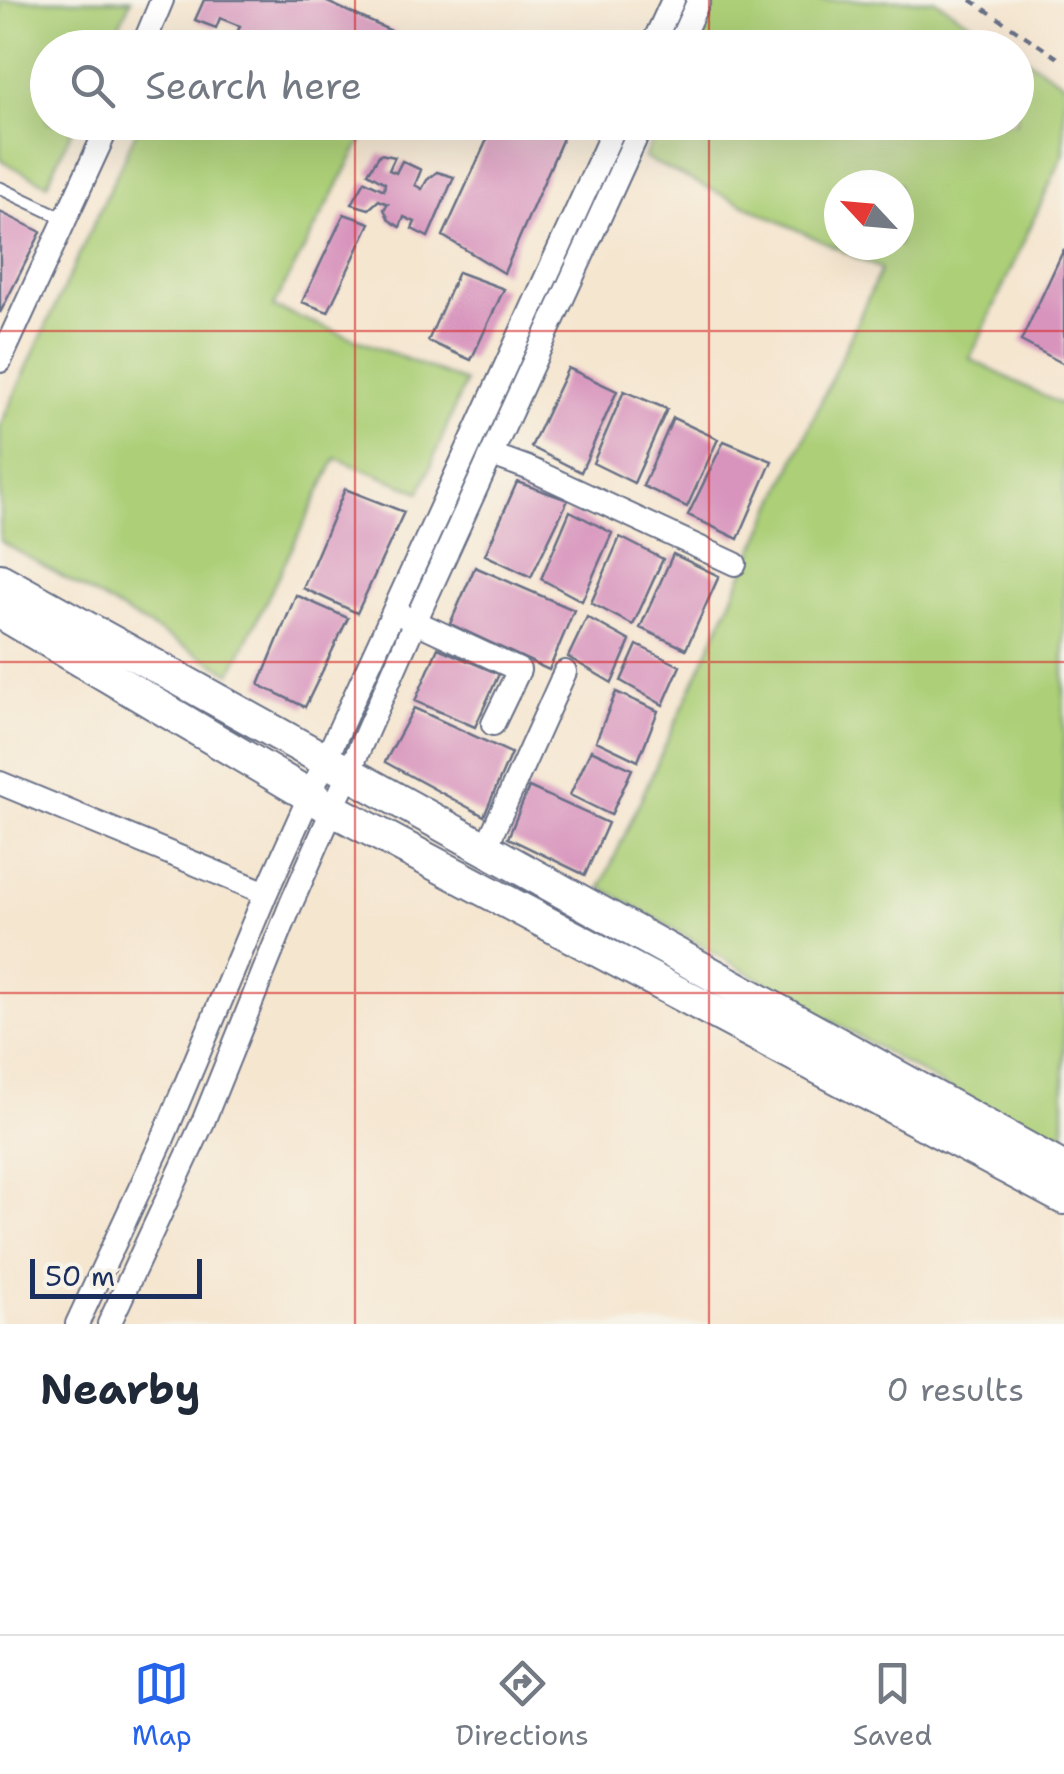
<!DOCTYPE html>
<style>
body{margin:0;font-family:"Shantell Sans",sans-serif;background:#f6f6f7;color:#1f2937}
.compass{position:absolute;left:824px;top:170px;width:90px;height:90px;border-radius:50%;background:#fff;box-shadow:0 10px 40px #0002;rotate:296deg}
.scale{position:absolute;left:30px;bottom:25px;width:172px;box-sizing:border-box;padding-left:10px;border:5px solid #1b2f5e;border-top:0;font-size:28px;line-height:35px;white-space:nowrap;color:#1b2f5e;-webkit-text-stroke:8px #f7f3e8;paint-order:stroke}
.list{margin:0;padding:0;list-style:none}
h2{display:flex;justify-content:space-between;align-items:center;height:130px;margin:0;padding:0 40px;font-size:42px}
h2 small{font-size:32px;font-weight:400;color:#747a83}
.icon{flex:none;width:55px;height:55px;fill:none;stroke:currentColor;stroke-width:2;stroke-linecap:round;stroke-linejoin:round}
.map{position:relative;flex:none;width:1064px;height:1324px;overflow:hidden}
.search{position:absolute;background:#fff;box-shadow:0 10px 40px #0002;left:30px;right:30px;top:30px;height:110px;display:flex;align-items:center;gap:25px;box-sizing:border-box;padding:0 35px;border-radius:55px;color:#747a83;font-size:38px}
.sheet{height:310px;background:#fff}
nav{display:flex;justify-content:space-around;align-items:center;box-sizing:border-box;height:140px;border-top:2px solid #e0e1e3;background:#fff;font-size:28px;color:#747a83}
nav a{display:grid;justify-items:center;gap:5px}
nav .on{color:#2563eb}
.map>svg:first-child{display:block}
.green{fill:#accf77;stroke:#647f6a;stroke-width:2.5;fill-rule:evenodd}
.building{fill:#d894bd}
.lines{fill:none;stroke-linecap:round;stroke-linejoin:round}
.lane-casing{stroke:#676f86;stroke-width:15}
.street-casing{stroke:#676f86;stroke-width:26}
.secondary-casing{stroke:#676f86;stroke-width:36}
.path{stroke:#676f86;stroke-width:4;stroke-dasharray:8 8;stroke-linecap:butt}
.lane{stroke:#fff;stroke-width:11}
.street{stroke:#fff;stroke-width:22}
.secondary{stroke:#fff;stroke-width:32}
.grid{fill:none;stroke:#d62828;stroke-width:2.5;stroke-opacity:0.55}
</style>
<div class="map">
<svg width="1064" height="1324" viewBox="0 0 1064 1324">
<rect width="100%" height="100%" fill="#f7f3e8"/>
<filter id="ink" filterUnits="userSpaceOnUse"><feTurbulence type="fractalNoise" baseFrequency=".01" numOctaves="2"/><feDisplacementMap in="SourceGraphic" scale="20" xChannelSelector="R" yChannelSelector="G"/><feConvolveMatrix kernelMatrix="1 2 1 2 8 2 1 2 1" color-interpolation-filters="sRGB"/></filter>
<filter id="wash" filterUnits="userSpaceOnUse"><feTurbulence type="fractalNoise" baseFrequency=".0048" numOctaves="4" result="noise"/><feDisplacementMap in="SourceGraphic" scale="40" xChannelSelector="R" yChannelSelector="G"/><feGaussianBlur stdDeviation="2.25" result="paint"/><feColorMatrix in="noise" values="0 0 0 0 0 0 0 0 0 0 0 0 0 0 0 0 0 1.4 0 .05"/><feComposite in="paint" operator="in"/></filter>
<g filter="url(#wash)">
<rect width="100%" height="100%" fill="#f5e6d0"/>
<!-- green -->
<path class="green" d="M0,0H131L109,47L48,48V122L75,123L47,184L0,160Z
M716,0H935L1009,47H694Z
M1017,53L1064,83V153L970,359L1064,406V1156L601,887L881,269L644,158L660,123L1016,122ZM839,185H899V245H839Z
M356,123L369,127L273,307L465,382L420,492L336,458L231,673L0,541V426L140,123Z"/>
<g id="blocks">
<!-- building -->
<path class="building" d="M204,0H323L398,34L393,48H261L236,35L240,26L220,18L216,28L195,20Z
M479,32L513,48H471Z
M495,122H570L504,273L443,236Z
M380,154L395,157L389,170L396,173L402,161L421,170L415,185L422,189L427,180L437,172L454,177L428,237L412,229L415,222L404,217L400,227L389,220L384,209L388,204L379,200L369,209L352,204L365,181L384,190L385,183L368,173Z
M0,212L41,232L0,313Z
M344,214L370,223L328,312L302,302Z
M1064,249V364L1021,341Z
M458,272L504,289L471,360L428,341Z
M568,368L617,391L581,472L531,447Z
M624,391L667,409L634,483L593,463Z
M673,418L718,439L687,507L643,486Z
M724,441L772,461L738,539L688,515Z
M517,482L568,500L531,577L485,555Z
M345,489L404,512L357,613L303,588Z
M570,511L612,533L582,601L541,579Z
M620,537L663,559L633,625L591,603Z
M673,554L719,576L686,649L640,628Z
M475,567L574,610L549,670L450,624Z
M296,595L348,618L305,707L259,685Z
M587,617L630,641L612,683L568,657Z
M637,645L680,666L663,705L621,681Z
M438,648L499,674L475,727L415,701Z
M616,692L658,711L638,761L596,741Z
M414,708L511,753L484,816L385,762Z
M591,750L632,769L611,815L570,795Z
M529,787L608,823L585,875L508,838Z"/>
</g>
</g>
<g filter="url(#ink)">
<use href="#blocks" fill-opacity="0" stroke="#676f86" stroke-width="2.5"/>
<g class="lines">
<!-- lane casing -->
<g class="lane-casing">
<path id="lane" d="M0,188L65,219"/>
</g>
<!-- street casing -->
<g class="street-casing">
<path id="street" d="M142,48L162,0
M651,48L673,0
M677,48L699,0
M0,361L110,122
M492,455L528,468L735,564
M401,615L519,670L493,724
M0,783L266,893
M486,847L565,672
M77,1324L161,1143L266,893L326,759L617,122
M109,1324L203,1122L291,904L415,622L643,122"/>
</g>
<!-- secondary casing -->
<g class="secondary-casing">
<path id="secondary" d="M0,580L1064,1169
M0,612L332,809L1064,1198"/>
</g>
<!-- path -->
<path class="path" d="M971,0L1064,62"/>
<!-- lane -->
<use href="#lane" class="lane"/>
<!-- street -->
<use href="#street" class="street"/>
<!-- secondary -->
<use href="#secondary" class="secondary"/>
</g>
</g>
<!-- grid -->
<path class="grid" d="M355,0V48M709,0V48M355,122V1324M709,122V1324M0,331H1064M0,662H1064M0,993H1064"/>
</svg>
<svg class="compass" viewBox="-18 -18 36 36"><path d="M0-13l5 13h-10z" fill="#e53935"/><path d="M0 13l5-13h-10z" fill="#747a83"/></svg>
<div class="scale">50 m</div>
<div class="search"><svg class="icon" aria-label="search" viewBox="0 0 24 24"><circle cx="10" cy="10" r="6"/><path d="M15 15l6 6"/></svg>Search here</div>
</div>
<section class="sheet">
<h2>Nearby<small>0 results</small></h2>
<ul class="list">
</ul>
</section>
<nav>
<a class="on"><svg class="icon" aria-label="map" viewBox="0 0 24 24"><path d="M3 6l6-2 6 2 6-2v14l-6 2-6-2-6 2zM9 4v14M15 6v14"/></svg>Map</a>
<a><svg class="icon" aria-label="directions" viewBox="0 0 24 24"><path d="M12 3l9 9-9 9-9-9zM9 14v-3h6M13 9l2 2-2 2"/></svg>Directions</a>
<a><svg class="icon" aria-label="saved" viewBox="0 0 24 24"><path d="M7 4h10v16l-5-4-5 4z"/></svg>Saved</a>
</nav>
